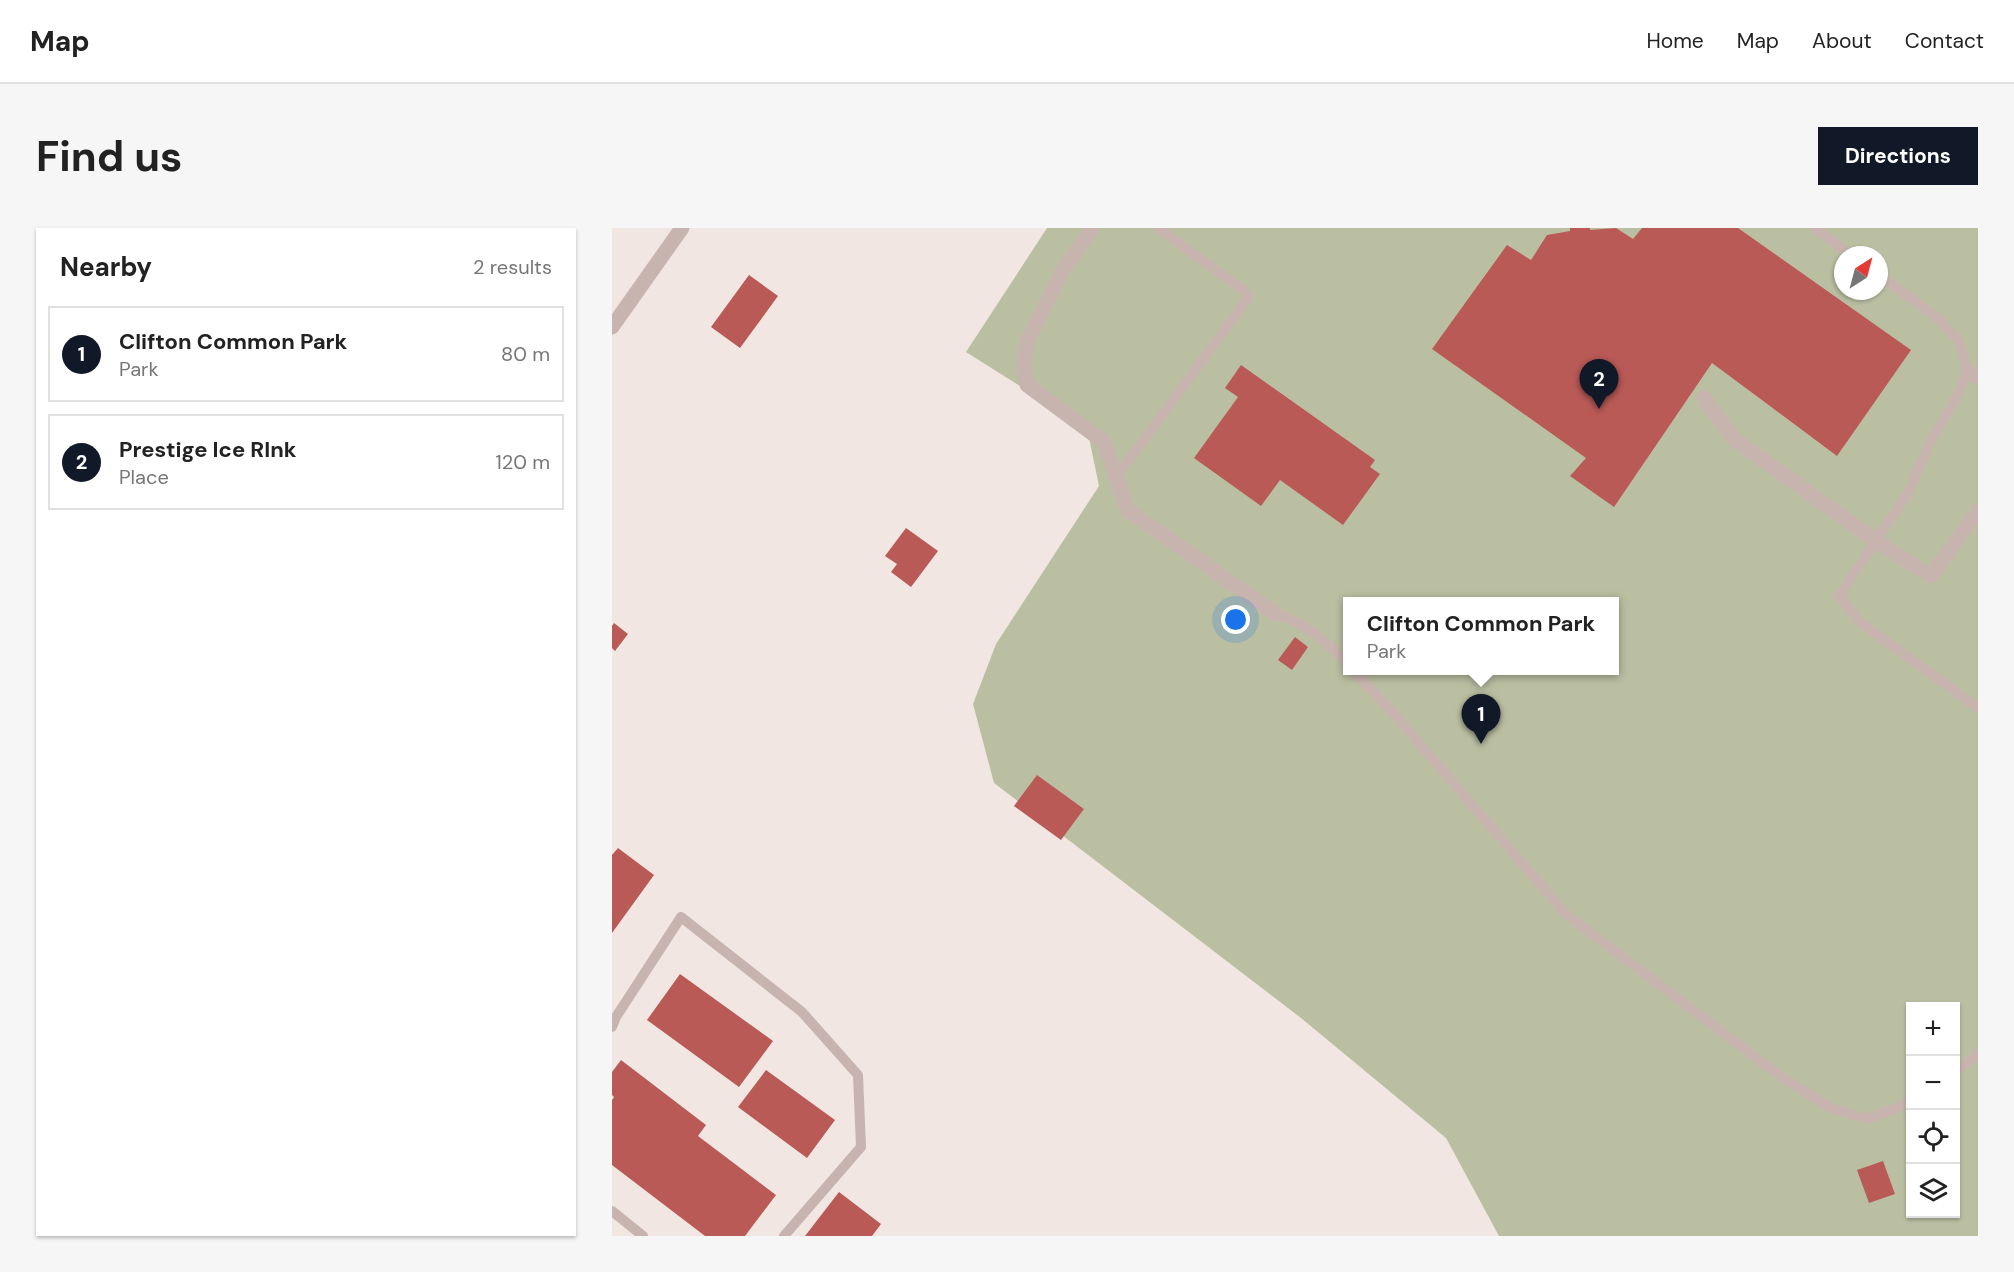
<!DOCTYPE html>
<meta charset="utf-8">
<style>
body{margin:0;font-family:"DM Sans",sans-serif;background:#f6f6f6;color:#222}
.controls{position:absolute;right:18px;bottom:18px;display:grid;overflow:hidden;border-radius:0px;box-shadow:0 2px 4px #0004}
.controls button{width:54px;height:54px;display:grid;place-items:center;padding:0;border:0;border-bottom:2px solid #e0e0e0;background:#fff;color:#222;font:30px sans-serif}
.compass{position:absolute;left:1222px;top:18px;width:54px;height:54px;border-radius:50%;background:#fff;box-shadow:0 2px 4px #0004;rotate:36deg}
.you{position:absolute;left:624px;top:392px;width:21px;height:21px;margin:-15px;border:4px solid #fff;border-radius:50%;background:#1a73e8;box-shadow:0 0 0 9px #1a73e833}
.badge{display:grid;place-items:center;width:39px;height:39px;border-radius:50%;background:#111827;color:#fff;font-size:20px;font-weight:700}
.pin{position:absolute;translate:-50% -50px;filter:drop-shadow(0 2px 3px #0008)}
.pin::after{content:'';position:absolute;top:32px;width:21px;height:18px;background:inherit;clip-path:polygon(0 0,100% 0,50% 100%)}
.popup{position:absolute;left:731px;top:369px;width:276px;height:78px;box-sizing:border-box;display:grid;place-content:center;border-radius:0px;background:#fff;filter:drop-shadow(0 2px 4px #0005);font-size:20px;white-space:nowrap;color:#767676}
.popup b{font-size:22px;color:#222}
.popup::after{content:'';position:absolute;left:50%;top:100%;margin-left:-12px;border:12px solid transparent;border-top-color:#fff}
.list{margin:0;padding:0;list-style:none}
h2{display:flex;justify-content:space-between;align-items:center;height:78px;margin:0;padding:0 24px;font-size:26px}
h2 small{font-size:20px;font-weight:400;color:#767676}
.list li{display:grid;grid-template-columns:39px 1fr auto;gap:18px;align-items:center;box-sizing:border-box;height:96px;margin:0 12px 12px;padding:0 12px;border:2px solid #e0e0e0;border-radius:0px}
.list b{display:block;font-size:22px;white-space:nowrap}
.list p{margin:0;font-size:20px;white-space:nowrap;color:#767676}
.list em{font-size:20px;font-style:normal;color:#767676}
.icon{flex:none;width:33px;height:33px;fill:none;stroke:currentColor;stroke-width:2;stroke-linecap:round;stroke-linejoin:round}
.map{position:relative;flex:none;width:1366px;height:1008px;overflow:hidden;border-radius:0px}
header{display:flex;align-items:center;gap:36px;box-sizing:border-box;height:84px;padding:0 30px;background:#fff;border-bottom:2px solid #e0e0e0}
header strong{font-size:28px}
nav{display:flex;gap:33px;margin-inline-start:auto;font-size:21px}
.intro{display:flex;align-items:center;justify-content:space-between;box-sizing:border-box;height:144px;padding:0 36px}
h1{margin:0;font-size:42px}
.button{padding:15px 27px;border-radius:0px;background:#111827;color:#fff;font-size:21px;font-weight:700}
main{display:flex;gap:36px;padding:0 36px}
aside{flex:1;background:#fff;border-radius:0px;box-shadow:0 2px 4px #0004}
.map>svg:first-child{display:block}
.green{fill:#bbbfa2;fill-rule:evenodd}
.building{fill:#b95a57}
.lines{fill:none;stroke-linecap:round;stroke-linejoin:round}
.service{stroke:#c8b4ae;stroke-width:10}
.minor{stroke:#c8b4ae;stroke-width:15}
.tertiary{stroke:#c8b4ae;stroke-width:15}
</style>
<header>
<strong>Map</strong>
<nav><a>Home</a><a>Map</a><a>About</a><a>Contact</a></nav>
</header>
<div class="intro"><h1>Find us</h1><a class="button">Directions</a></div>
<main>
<aside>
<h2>Nearby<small>2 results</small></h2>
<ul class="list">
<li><span class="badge">1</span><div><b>Clifton Common Park</b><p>Park</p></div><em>80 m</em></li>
<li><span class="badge">2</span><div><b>Prestige Ice RInk</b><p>Place</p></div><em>120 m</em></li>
</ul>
</aside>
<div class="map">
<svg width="1366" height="1008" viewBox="0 0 1366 1008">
<rect width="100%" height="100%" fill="#f1e6e1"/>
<!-- green -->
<path class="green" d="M435,0H1366V1008H887L834,910L689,790L382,555L361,476L384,416L487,258L475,200L354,124ZM1231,27H1267V63H1231ZM736,374H1002V442H736ZM1298,778H1344V986H1298Z"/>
<!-- building -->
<path class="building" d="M958,0H978V2L1004,0L1021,11L1030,0H1126L1299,122L1225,228L1100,135L1002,279L958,248L974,230L820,121L895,17L919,32L935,7L958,3Z
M137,47L166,68L128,120L99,99Z
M629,137L763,232L758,239L768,246L731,297L668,252L649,278L582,230L626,169L613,160Z
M294,300L326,323L299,359L279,344L285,336L273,328Z
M2,395L16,406L3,423L0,420V398Z
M683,409L696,419L680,442L666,432Z
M425,547L472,581L449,612L402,578Z
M6,620L42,647L0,705V627Z
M68,746L161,813L127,859L35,792Z
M9,832L94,897L86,908L164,967L133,1008H93L0,937V872L2,869L0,867V844Z
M154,842L223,892L195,930L126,879Z
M1271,933L1283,966L1257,975L1245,942Z
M227,964L269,996L260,1008H193Z"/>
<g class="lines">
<!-- service -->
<path class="service" d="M1203,0L1239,27
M1267,47L1327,91L1347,113L1356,144L1341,176L1319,212L1296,265L1227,368L1248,394L1366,480
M504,247L518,231L636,70L633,63L546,0
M664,386C699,398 711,411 736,436
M741,442L784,488L954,686L1171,850L1219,880L1255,891L1287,879L1298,872
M0,799L4,789L69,689L190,784L246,847L249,919L172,1008
M1344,842L1362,830L1366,825
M0,983L31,1008"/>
<!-- minor -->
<path class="minor" d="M481,0L451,42L415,114L412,137L415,157L492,214L516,282L664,386
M1356,144L1366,149
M1092,170L1122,211L1264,313L1319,348L1366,283"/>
<!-- tertiary -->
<path class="tertiary" d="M0,99L70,0"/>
</g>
</svg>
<div class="controls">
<button>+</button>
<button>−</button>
<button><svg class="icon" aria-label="locate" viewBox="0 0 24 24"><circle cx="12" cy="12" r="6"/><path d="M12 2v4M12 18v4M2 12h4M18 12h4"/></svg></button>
<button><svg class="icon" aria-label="layers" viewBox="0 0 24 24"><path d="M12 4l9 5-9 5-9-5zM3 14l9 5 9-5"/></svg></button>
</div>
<svg class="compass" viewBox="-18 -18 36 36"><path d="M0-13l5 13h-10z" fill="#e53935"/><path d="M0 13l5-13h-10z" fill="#767676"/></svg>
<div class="you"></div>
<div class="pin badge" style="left:869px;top:516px">1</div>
<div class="popup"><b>Clifton Common Park</b>Park</div>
<div class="pin badge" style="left:987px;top:181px">2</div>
</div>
</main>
